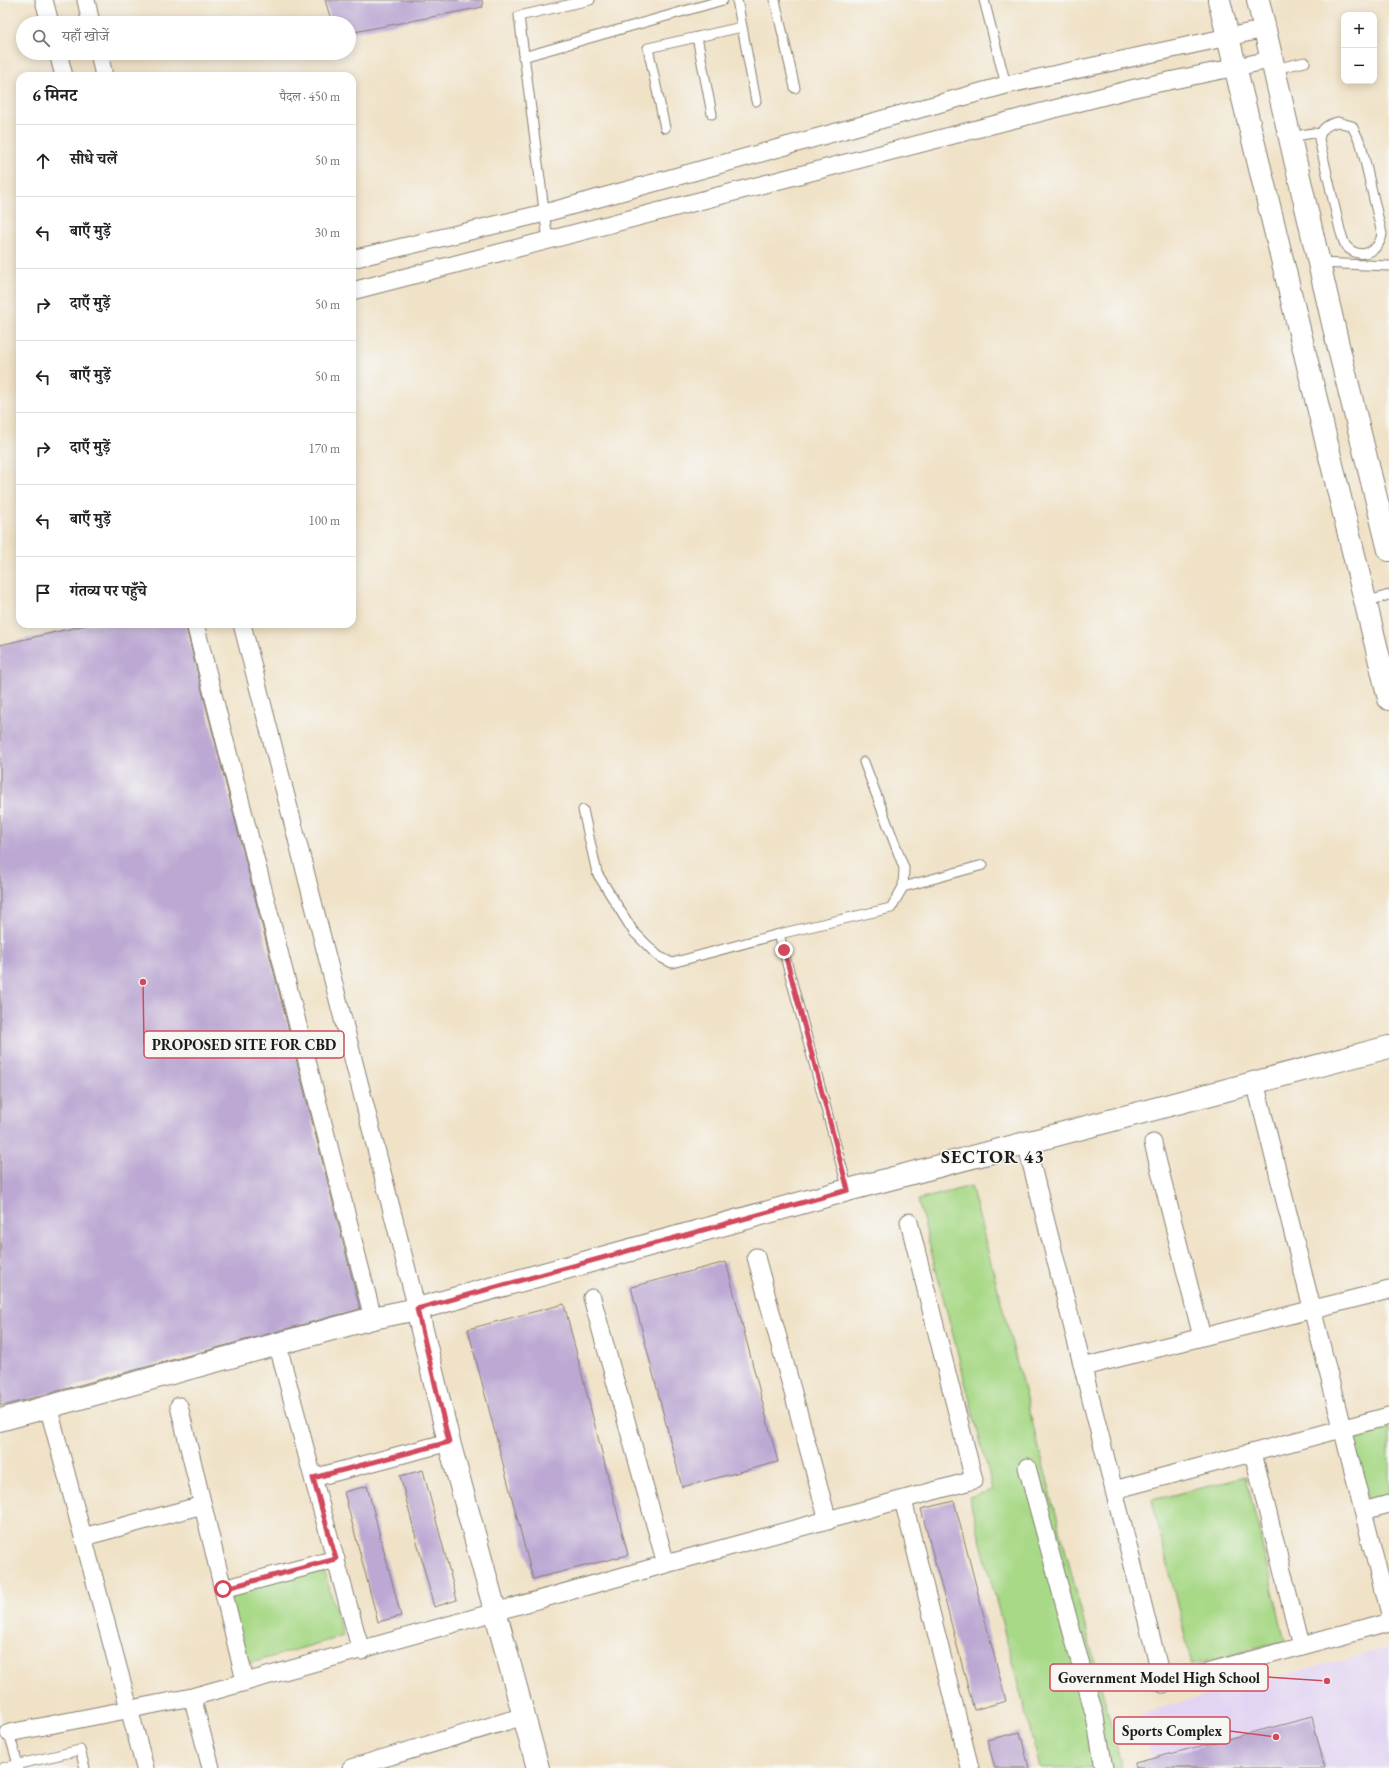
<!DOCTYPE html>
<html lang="hi">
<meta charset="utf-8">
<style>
body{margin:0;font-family:"EB Garamond","Noto Serif Devanagari",serif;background:#f6f6f6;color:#202124}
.controls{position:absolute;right:12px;top:12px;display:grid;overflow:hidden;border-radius:8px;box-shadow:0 2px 10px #0003}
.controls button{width:36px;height:36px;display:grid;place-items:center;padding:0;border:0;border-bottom:1px solid #e0e0e0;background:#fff;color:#202124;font:20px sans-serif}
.stop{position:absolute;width:12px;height:12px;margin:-9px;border:3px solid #d1495b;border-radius:50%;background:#fff}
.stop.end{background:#d1495b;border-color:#fff;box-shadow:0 1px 4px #0008}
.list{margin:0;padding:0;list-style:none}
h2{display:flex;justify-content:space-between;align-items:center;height:52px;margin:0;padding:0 16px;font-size:17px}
h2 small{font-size:13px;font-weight:400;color:#757577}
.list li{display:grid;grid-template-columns:26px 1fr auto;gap:12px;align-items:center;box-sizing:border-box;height:72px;padding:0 16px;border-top:1px solid #e0e0e0}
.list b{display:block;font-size:15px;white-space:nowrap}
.list em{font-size:13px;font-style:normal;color:#757577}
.icon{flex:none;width:22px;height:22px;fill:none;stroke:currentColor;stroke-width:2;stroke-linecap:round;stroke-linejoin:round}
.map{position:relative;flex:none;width:1389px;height:1768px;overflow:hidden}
.search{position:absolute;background:#fff;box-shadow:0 2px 10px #0003;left:16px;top:16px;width:340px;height:44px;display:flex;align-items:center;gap:10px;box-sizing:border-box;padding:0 14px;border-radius:22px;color:#757577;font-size:15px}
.panel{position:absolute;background:#fff;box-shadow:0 2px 10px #0003;left:16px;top:72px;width:340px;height:556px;border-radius:12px}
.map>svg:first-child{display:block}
.built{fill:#e2d4f3}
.green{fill:#a8d987;stroke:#627a52}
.building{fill:#bca8d3}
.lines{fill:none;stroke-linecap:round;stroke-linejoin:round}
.lane-casing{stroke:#867f72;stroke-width:11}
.street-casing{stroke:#867f72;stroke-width:19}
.secondary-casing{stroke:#867f72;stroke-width:24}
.lane{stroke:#fff;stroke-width:9}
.street{stroke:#fff;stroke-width:17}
.secondary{stroke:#fff;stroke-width:22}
.route{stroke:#d1495b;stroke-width:5}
.labels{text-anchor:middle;stroke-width:3;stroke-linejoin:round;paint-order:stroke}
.district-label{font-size:18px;font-weight:bold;letter-spacing:1px;fill:#1c1c1c;stroke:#f6f6f2}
.leader{fill:none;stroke:#d1495b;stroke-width:1.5}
.callout-dot{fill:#d1495b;stroke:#f6f6f2;stroke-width:1.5}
.callout{fill:#f6f6f2;stroke:#d1495b;stroke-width:1.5}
.callout-label{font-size:15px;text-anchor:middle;font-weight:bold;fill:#1c1c1c}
</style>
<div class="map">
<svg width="1389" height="1768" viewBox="0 0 1389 1768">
<rect width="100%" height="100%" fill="#f6f6f2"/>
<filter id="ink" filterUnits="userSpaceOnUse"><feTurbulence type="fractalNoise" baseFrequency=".025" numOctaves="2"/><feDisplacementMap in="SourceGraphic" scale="8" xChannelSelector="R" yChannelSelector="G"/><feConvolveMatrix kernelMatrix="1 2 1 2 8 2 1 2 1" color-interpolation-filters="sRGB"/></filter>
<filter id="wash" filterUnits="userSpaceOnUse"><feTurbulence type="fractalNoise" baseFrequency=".012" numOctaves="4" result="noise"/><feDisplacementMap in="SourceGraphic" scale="16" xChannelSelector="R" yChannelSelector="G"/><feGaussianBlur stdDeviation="0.9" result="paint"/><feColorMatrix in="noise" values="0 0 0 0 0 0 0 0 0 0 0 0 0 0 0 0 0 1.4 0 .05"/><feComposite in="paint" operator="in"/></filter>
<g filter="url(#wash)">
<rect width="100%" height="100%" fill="#f0e2c7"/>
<!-- built -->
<path class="built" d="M1389,1648V1768H1154L1141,1713Z"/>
<!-- green -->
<path class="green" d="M971,1186L1122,1768H1040L969,1497L993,1490L918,1200Z
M1389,1428V1494L1368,1500L1351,1439Z
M1246,1477L1285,1641L1192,1665L1152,1500Z
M323,1567L343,1636L247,1664L227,1596Z"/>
<g id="blocks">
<!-- building -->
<path class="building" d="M325,0H482L483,7L349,33V23H332Z
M90,624H185L360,1309L6,1405H0V645Z
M726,1262L778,1462L682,1487L631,1287Z
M564,1304L628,1555L533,1579L468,1329Z
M423,1470L457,1600L434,1607L400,1476Z
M367,1486L401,1616L378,1622L344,1492Z
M954,1501L1006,1701L974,1710L921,1509Z
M1312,1717L1325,1768H1135V1763Z
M1020,1732L1029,1768H995L987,1740Z"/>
</g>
</g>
<g filter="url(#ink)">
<use href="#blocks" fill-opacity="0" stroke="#867f72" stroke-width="1"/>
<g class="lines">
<!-- lane casing -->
<g class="lane-casing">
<path id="lane" d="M737,0L756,101
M775,0L795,88
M984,0L1006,85
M697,37L712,114
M523,57L723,0
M1274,69L1305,62
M1338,122L1352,126L1361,144L1382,234C1379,252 1360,261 1346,246C1343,242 1342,235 1340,230L1319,139C1321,128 1328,124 1338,122Z
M665,128L648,48L742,27
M1290,137L1313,133L1320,134
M548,241L519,16L590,0
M1319,263L1389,266
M1365,602L1389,595
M583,810L597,873L633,931L658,956L672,963L779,934L891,908L903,887L904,868L864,762
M903,887L983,865
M779,934L848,1190
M9,1733L19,1768
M2,1768L80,1750L85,1768"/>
</g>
<!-- street casing -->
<g class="street-casing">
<path id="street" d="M44,0L50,23
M86,0L91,23
M58,53L64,76
M99,53L104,76
M352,259L545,213L1006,85L1265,29
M352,291L1135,88L1270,60
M195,624L373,1318
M242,624L417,1309
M1255,1082L1389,1614
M1026,1143L1163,1684L1389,1622
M1153,1143L1202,1337
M756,1257L828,1521
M592,1298L666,1564
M278,1346L313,1478L361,1651
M1083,1367L1389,1290
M48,1406L145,1768
M179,1406L245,1681
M1253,1453L1301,1646
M1027,1467L1095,1717L1104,1768
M313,1478L449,1442
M1114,1490L1389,1416
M903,1500L970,1768
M1363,1511L1389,1504
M83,1537L203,1505
M223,1589L336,1559
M192,1697L211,1768
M9,1733L192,1697L666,1564L974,1480L909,1222
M351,1768L524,1716"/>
</g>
<!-- secondary casing -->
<g class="secondary-casing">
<path id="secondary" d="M1219,0L1389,699
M1258,0L1338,345L1389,550
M417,1309L449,1442L538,1768
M0,1420L373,1318L417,1309L848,1190L1389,1047"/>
</g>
<!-- lane -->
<use href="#lane" class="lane"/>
<!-- street -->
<use href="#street" class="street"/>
<!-- secondary -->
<use href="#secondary" class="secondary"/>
</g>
</g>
<g class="lines" filter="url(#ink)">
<!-- route -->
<path class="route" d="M223,1589L336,1559L313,1478L449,1442L417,1309L848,1190L784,950"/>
</g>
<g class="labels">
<!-- district labels -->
<g class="district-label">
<text x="993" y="1163">SECTOR 43</text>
</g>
</g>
<!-- callouts -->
<path class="leader" d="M143 982L144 1045M1327 1681L1268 1677M1276 1737L1230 1731"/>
<g class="callout-dot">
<circle cx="143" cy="982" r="4"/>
<circle cx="1327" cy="1681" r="4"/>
<circle cx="1276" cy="1737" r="4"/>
</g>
<g class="callout">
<rect x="144" y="1031" width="200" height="27" rx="4"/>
<rect x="1050" y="1664" width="218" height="27" rx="4"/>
<rect x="1114" y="1717" width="116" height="27" rx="4"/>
</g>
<g class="callout-label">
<text x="244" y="1050">PROPOSED SITE FOR CBD</text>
<text x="1159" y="1683">Government Model High School</text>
<text x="1172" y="1736">Sports Complex</text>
</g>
</svg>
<div class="controls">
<button>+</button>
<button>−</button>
</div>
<div class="stop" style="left:223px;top:1589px"></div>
<div class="stop end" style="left:784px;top:950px"></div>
<div class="search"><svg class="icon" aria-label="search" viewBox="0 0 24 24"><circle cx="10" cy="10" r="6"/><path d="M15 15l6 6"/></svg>यहाँ खोजें</div>
<section class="panel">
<h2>6 मिनट<small>पैदल · 450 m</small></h2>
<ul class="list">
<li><svg class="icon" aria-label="ahead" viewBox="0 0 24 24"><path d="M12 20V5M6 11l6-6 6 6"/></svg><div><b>सीधे चलें</b></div><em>50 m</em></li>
<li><svg class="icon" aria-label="left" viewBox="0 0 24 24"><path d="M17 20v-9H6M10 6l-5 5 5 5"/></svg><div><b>बाएँ मुड़ें</b></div><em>30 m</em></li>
<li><svg class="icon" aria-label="right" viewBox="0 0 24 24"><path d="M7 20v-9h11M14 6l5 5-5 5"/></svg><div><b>दाएँ मुड़ें</b></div><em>50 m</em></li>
<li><svg class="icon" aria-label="left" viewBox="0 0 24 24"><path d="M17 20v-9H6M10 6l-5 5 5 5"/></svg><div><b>बाएँ मुड़ें</b></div><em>50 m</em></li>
<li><svg class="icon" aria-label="right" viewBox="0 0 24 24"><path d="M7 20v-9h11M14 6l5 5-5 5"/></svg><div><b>दाएँ मुड़ें</b></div><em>170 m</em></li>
<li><svg class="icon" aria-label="left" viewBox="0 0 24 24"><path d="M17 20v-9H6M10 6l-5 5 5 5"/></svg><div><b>बाएँ मुड़ें</b></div><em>100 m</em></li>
<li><svg class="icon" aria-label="arrive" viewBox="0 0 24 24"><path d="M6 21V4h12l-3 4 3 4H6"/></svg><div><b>गंतव्य पर पहुँचे</b></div></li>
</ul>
</section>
</div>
